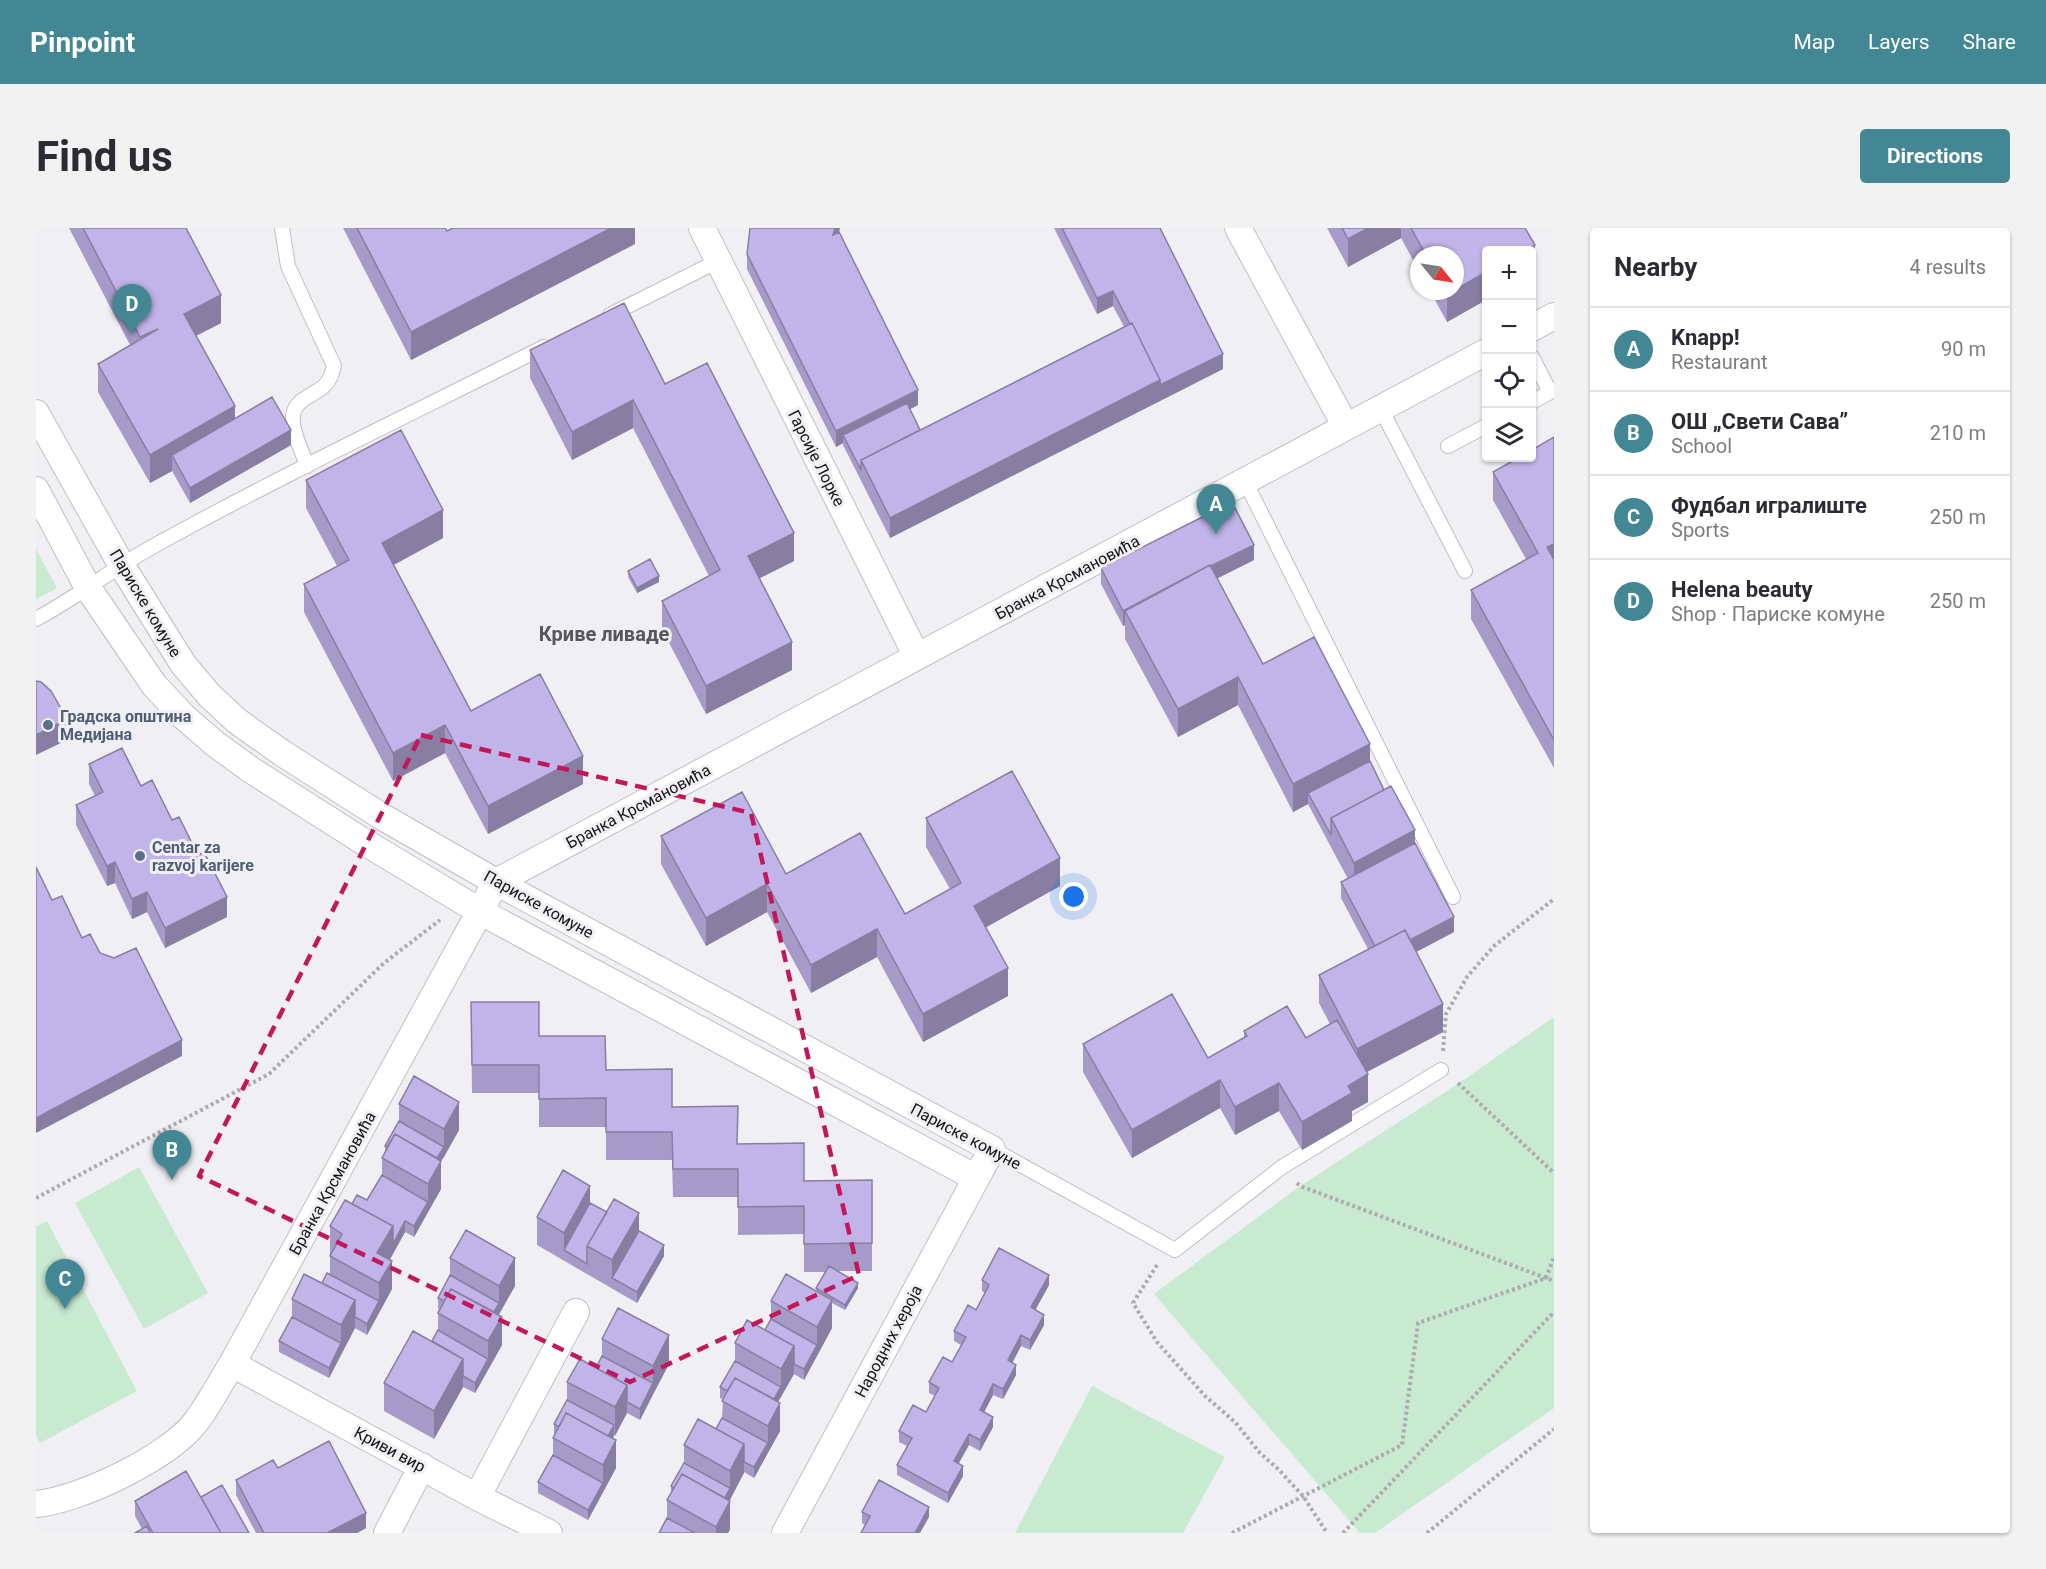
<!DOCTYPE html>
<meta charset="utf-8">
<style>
body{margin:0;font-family:Roboto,sans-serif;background:#f2f2f3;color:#2b2b33}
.controls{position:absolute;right:18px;top:18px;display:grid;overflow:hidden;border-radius:6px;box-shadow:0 2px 4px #0004}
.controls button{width:54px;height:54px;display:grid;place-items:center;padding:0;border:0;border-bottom:2px solid #e1e1e2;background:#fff;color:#2b2b33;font:30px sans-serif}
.compass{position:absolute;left:1374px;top:18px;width:54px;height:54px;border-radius:50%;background:#fff;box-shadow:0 2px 4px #0004;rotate:120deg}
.you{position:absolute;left:1038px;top:669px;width:21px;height:21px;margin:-15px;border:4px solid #fff;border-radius:50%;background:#1a73e8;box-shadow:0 0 0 9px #1a73e833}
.badge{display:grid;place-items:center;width:39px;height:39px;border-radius:50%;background:#438795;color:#fff;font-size:20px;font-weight:700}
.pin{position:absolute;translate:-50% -50px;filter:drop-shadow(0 2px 3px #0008)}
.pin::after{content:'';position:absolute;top:32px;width:21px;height:18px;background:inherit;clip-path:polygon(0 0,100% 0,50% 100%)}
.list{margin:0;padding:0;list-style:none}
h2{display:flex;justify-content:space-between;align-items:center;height:78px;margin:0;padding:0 24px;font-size:26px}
h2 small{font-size:20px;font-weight:400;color:#7c7c81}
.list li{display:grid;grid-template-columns:39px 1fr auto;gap:18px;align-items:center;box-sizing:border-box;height:84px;padding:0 24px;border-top:2px solid #e1e1e2}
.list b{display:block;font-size:22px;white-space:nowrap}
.list p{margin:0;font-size:20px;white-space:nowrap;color:#7c7c81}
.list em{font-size:20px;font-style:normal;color:#7c7c81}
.icon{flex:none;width:33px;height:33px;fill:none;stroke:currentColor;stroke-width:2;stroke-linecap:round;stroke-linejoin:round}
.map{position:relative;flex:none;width:1518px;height:1305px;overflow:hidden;border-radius:6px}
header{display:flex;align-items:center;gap:36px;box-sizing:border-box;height:84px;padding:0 30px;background:#438795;color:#fff}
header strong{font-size:28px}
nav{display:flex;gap:33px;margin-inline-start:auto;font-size:21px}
.intro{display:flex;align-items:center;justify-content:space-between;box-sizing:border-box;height:144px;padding:0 36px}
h1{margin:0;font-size:42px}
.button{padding:15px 27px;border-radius:6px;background:#438795;color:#fff;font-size:21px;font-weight:700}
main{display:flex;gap:36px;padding:0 36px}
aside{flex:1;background:#fff;border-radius:6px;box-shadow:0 2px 4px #0004}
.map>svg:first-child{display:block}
.green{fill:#c7ead1}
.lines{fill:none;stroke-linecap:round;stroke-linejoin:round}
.lane-casing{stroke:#bfbec3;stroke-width:16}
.street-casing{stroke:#bfbec3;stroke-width:28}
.path{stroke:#acabae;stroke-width:4;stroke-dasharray:3 3;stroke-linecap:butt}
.lane{stroke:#fff;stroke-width:14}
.street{stroke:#fff;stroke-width:26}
.wall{fill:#a69bc8}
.shaded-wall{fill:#877ea2}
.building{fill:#c1b4e8;stroke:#877ea2;stroke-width:1.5}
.marked{fill:none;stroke:#c2185b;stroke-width:4.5;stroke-dasharray:12 8;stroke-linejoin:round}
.service-dot{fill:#5c6f8a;stroke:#f0eff3;stroke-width:2}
.labels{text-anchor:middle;stroke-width:6;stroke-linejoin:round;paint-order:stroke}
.street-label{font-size:16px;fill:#141315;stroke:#f0eff3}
.service-label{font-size:16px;font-weight:bold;fill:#4e5e75;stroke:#f0eff3;text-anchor:start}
.quarter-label{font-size:20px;font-weight:bold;fill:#57565a;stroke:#f0eff3}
</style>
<header>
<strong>Pinpoint</strong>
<nav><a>Map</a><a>Layers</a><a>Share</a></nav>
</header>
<div class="intro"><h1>Find us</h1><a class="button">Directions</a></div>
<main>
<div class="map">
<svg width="1518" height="1305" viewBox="0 0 1518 1305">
<rect width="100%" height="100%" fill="#f0eff3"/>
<!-- green -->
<path class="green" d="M0,321L21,360L0,371Z
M1518,789V1180L1339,1305H1324L1118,1066L1264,958L1423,855Z
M103,939L172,1065L108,1101L39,975Z
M11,993L101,1163L4,1215L0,1208V998Z
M1056,1158L1189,1229L1147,1305H979Z"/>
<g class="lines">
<!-- lane casing -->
<g class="lane-casing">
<path id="lane" d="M246,0L252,38L298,138C296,146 294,153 287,159C273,170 254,172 257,197C259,210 267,225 271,238
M574,87L682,33
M1496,129L1514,164
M1496,174L1518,162
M1345,181L1429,343
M1412,218L1450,198
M1209,253L1417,669
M0,391C40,370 76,341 116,319C244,248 377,185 508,119
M956,921L1139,1022L1246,939L1405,842"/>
</g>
<!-- street casing -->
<g class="street-casing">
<path id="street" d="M666,0L880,427
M1202,0L1310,199
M1496,100L1518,88
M0,185L86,338L147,436L173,467L201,493L246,525L345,588L460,654L956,921L749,1305
M0,262L52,360L118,457L147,488L178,515L215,542L325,612L445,684L940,950
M196,1136L441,1269L513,1305
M441,1269L540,1084
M0,1276C44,1272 131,1230 159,1195C173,1177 184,1155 196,1136L460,654L1450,124
M351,1305L386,1238"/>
</g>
<!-- path -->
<path class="path" d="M1407,823L1410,786L1431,749L1458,718L1518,671
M1422,855L1518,945
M1261,955L1264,958L1518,1053
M0,970L233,846L348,735L404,692
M1121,1037L1097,1075L1121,1114L1170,1169L1199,1194L1224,1225L1243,1242L1267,1268L1291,1305
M1196,1305L1366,1217L1382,1095L1510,1050L1518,1029
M1307,1305L1518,1084
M1391,1305L1518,1201
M1517,1305L1518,1304"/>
<!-- lane -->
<use href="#lane" class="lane"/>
<!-- street -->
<use href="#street" class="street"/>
</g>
<!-- wall -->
<path class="wall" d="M33,0H150L185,95L160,108L199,191L255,217L154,275L136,243L114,255L62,164V136L94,117Z
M307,0H409L411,3L599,0V16L375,132Z
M714,0H804L803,4L882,177L874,181L884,202L1088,99L1077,78L1061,86L1018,0H1124L1187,141L854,310L807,217V215L800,219L711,41V26Z
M1291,0H1489L1499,17V45L1496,47V22H1450V72L1411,94L1394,63H1419V27H1383V43L1365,10L1312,39Z
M494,122L629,156L758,333L724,350L756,442L670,486L626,401V373L673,348L597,200L536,232L494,150Z
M1518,209V540L1435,391V362L1490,331L1457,272V244Z
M270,252L407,310L358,337L435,483L547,556L452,606L409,525L357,553L268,384V356L301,338L270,280Z
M1218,332L1181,350L1227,436L1334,533L1348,562L1379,615L1418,704L1380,724L1407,804L1331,844L1332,874L1316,883V893L1266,922L1243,883L1199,907L1184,880L1096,930L1047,844V816L1172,830L1208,810V803L1270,810L1294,796L1283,775V747L1332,721L1305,670V654L1312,651L1272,576L1257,584L1202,477L1142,509L1089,411V397L1087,398L1065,356V340Z
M592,343L623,354L601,365L592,349Z
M53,536L105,558L136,592L191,689L129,720L111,684L96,691L79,655L71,658L40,597V577L59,568L53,556Z
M890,590L1024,658L950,699L972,768L887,814L841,729L775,765L731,684L670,718L625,636V608L750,646L869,686L914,661L890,619Z
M435,774L570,842L768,953L836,952V1043H802L822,1060L809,1082L796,1075V1100L768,1152L758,1146L742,1174L744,1203L718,1250L708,1244L694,1272V1301L692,1305H623L631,1290V1272L635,1265V1258L648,1235V1217L680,1201L686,1190L687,1171L684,1170V1159L699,1133V1115L729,1102L735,1091V1073L780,1063V1060L790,1044H768V1006L702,1007V969H637L636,932H570V899H503V865H436Z
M363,876L423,902L405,933V961L378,1009L369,1004L354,1032L356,1061L331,1107L319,1100L293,1150L243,1124V1113L256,1089V1071L286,1055L294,1046V998L331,972L346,947V930L349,924V918L363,893Z
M554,975L603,1003L628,1028L601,1075L501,1017V989Z
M414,1030L479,1058L463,1087L466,1117L439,1165L427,1159L398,1211L348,1183V1155L396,1113L402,1102V1085L403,1081L402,1080V1070L414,1047Z
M946,1052L1013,1057L999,1082L1008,1097L994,1122L985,1118L976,1135L980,1147L967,1171L957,1167L948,1184L957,1199L944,1223L933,1217L922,1235L927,1248L912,1275L861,1247V1237L871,1218L863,1214V1203L890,1184L899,1168L893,1165V1154L916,1134L925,1117L918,1113V1103L940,1082L949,1065L946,1063Z
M566,1111L633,1136L604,1192L591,1185L577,1210L580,1240L552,1292L502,1265V1254L517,1227V1210L518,1207V1196L531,1172V1154L560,1140L566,1128Z
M242,1240L330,1300L321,1305H220L200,1267V1252Z
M165,1269L213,1305H99L106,1301L99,1288V1273Z
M826,1284L893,1289L829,1297L826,1295Z"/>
<!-- shaded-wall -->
<path class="shaded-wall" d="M575,0H599V16L375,132V104Z
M799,0H804L797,22V7Z
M1332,0H1365V10L1312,39V11Z
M1499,17V45L1496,47V22H1489Z
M1450,44V72L1411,94V66L1417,63H1419V62Z
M1077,63V78L1061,86V70Z
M185,67V95L148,114V86Z
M1187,126V141L854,310V290L1124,152Z
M882,162V177L811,213L807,207V215L800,219V203Z
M597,172V200L536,232V204Z
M199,178V206L136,227V243L114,255V227Z
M255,202V217L154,275V260Z
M407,282V310L346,343V315Z
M758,305V333L712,356V328Z
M1518,316V344L1511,319Z
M1218,317V332L1095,394L1089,383V397L1087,398V383Z
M623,348V354L601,365V360Z
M756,414V442L670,486V458Z
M1202,449V477L1142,509V481Z
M31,491V512L0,527V507Z
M409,497V525L357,553V525Z
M1334,516V544L1272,565V576L1257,584V556Z
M547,528V556L452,606V578Z
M1379,602V630L1318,663V635Z
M1024,630V658L938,706V678Z
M79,634V655L71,658V638Z
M731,656V684L670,718V690Z
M111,664V684L96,691V671Z
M191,669V689L129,720V700Z
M1418,689V704L1344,743V728Z
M841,701V729L775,765V737Z
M972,740V768L887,814V786Z
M1407,776V804L1321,849V821Z
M146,812V828L0,905V890Z
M1332,846V874L1316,883V893L1266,922V894L1312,858Z
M1184,852V880L1096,930V902Z
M1243,855V883L1199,907V879Z
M423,874V902L408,929V901Z
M408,919V929L405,933V961L378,1009V998L392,974V956L394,943Z
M554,958V986L528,1022V1005Z
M603,985V1014L576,1050V1032Z
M369,993V1004L341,1053V1025L357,998Z
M628,1017V1028L601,1075V1064Z
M479,1030V1058L450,1108V1098L463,1075V1058Z
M356,1033V1061L331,1107V1096L343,1073V1055Z
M1013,1047V1057L995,1090V1079Z
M822,1055V1060L809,1082V1077Z
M319,1072V1100L293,1150V1140L305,1115V1097Z
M796,1072V1100L768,1152V1141L781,1117V1099Z
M1008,1087V1097L994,1122V1112Z
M466,1089V1117L439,1165V1155L452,1131V1113Z
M633,1107V1136L617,1166V1138Z
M985,1107V1118L972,1143V1132Z
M758,1118V1146L730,1195V1185L745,1159V1141Z
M427,1131V1159L398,1211V1183Z
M980,1137V1147L967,1171V1161Z
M617,1155V1166L604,1192V1181Z
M957,1156V1167L944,1192V1182Z
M591,1157V1185L579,1208V1179Z
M744,1175V1203L718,1250V1239L732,1215V1198Z
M957,1189V1199L944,1223V1212Z
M578,1197V1207L565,1232V1221Z
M933,1206V1217L918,1244V1233Z
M580,1212V1240L552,1292V1282L567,1255V1237Z
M708,1216V1245L682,1294V1283L694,1260V1243Z
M927,1238V1248L912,1275V1265Z
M694,1273V1301L692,1305H680V1299Z
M893,1279V1289L884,1305H879Z
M330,1285V1300L321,1305H291Z"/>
<!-- building -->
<path class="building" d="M47,0H150L185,67L148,86L199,178L114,227L62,136L122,101L104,109Z
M321,0H409L411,3L417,0H575L375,104Z
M714,0H799L797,7L803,4L882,162L800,203L711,26Z
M1026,0H1124L1187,126L1124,157V152L1096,95L1094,96L1077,63L1061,70Z
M1306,0H1332L1312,11Z
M1375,0H1489L1499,17L1489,22H1450V44L1419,62V27H1390Z
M588,75L629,156L671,135L758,305L712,328L756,414L670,458L626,373L684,342L597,172L536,204L494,122Z
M1096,95L1124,152L854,290L825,232Z
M236,169L255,202L154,260L136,227Z
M871,175L884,202L825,232V242L807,207Z
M365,202L407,282L346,315L435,483L504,446L547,528L452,578L409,497L357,525L268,356L313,332L270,252Z
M1518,209V316L1511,319L1518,332V512L1435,362L1502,325L1457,244L1482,230H1496V222Z
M1196,274L1218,317L1175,338L1174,337L1087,383L1065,340Z
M614,331L623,348L601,360L592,343Z
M1174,337L1227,436L1278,409L1334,516L1257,556L1202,449L1142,481L1089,383Z
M0,453L5,454L15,463L31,491L0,507Z
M86,520L105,558L116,552L136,592L143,589L162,627L168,624L191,669L129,700L111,664L96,671L79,634L71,638L40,577L67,564L53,536Z
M1334,533L1348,562L1295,590V607L1272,565Z
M976,543L1024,630L938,678L972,740L887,786L841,701L775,737L731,656L670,690L625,608L706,564L750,646L824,605L869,686L925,655L890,590Z
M1355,558L1379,602L1318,635L1295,590Z
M1379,615L1418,689L1374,712L1369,702L1339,718L1305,654Z
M0,639L16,672L26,668L46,710L54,706L64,725L78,730L100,720L146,812L0,890Z
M1369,702L1407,776L1321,821L1283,747Z
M1136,766L1172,830L1211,808L1208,803L1251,778L1270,810L1301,792L1332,846L1312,858L1316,865L1266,894L1243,855L1199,879L1184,852L1096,902L1047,816Z
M435,774H503V808H569L570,842L636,841V879L702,878L701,916L768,915V953L836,952V1015L768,1016V978L702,979V941H637L636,904H570V870L503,871V837H436Z
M378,848L423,874L408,901L363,876Z
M363,893L408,919L401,930L359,906L351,919L349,918Z
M359,906L405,933L392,956L346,930Z
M527,942L554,958L528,1005L501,989Z
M346,947L392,974L378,998L369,993L357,1016V998L316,976L321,967L331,972Z
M578,971L603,985L576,1032L551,1018Z
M309,972L357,998L341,1025L356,1033L343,1055L294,1028L306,1006L294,998Z
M554,975L571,984L551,1018V1036L528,1022Z
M430,1002L479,1030L463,1058L414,1030Z
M603,1003L628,1017L601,1064L576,1050Z
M963,1020L1013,1047L995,1079L1008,1087L994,1112L985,1107L972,1132L980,1137L967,1161L957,1156L944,1182L957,1189L944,1212L933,1206L918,1233L927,1238L912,1265L861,1237L876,1210L863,1203L877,1177L890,1184L903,1160L893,1154L907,1129L916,1134L930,1109L918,1103L932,1077L940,1082L953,1057L946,1052Z
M793,1038L822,1055L809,1077L780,1060Z
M291,1045L343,1073L331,1096L319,1089V1072L286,1055Z
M268,1046L319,1072L305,1097L256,1071Z
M750,1046L796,1072L781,1099L735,1073Z
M414,1047L463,1075L458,1084L415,1061L408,1073L402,1070Z
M415,1061L466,1089L452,1113L402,1085Z
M582,1080L633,1107L617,1138L566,1111Z
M256,1089L305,1115L293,1140L243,1113Z
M735,1091L781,1117L768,1141L758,1136V1118L729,1102Z
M711,1092L758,1118L745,1141L699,1115Z
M402,1102L452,1131L439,1155L427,1148V1131L396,1113Z
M377,1103L427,1131L398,1183L348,1155Z
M566,1128L617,1155L604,1181L591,1174V1157L560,1140Z
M544,1131L591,1157L579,1179L531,1154Z
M699,1133L745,1159L738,1171L699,1150L691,1163L684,1159Z
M699,1150L744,1175L732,1198L686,1173Z
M531,1172L578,1197L572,1208L530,1185L523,1199L518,1196Z
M530,1185L580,1212L567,1237L517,1210Z
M686,1190L732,1215L718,1239L708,1234V1216L680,1201Z
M662,1191L708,1216L694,1243L648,1217Z
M293,1213L330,1285L291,1305H228L200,1252L237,1232L242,1240Z
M517,1227L567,1255L552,1282L502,1254Z
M648,1235L694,1260L689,1270L646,1246L638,1260L635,1258Z
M150,1243L185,1305H117L99,1273Z
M646,1246L694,1273L680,1299L631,1272Z
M843,1252L893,1279L879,1305H825L834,1288L826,1284Z
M186,1257L213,1305H185L165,1269Z
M631,1290L659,1305H623Z
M111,1298L114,1305H99Z"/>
<!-- marked area -->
<path class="marked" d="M385,507L715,585L823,1047L594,1154L163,948Z"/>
<!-- markers -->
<g class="service-dot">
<circle cx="12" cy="497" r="6"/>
<circle cx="104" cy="628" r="6"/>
</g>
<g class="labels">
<!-- street labels -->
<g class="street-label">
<text transform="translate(781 230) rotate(63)" y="6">Гарсије Лорке</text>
<text transform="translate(1031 349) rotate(-28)" y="6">Бранка Крсмановића</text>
<text transform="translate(110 375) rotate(59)" y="6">Париске комуне</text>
<text transform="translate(602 578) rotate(-28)" y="6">Бранка Крсмановића</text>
<text transform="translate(503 676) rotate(29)" y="6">Париске комуне</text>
<text transform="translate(930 908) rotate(28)" y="6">Париске комуне</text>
<text transform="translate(296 955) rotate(-61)" y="6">Бранка Крсмановића</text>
<text transform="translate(852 1113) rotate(-62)" y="6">Народних хероја</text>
<text transform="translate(354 1221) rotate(28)" y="6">Криви вир</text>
</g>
<!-- service labels -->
<g class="service-label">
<text x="24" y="494">Градска општина<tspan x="24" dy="18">Медијана</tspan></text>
<text x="116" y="625">Centar za<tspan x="116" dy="18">razvoj karijere</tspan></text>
</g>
<!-- quarter labels -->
<g class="quarter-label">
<text x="568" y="413">Криве ливаде</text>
</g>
</g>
</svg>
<div class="controls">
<button>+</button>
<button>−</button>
<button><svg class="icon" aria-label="locate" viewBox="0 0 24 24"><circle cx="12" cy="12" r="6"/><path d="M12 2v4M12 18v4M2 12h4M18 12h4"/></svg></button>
<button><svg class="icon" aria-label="layers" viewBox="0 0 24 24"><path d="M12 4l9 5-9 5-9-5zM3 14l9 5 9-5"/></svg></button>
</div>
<svg class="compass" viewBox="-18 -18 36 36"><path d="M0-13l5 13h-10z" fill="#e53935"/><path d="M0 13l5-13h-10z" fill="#7c7c81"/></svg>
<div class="you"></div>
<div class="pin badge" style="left:1180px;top:306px">A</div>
<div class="pin badge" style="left:136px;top:952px">B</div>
<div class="pin badge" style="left:29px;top:1081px">C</div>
<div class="pin badge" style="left:96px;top:106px">D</div>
</div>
<aside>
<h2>Nearby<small>4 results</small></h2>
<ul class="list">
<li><span class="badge">A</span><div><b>Knapp!</b><p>Restaurant</p></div><em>90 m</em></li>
<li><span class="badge">B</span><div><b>ОШ „Свети Сава”</b><p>School</p></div><em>210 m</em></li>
<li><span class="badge">C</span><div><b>Фудбал игралиште</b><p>Sports</p></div><em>250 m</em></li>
<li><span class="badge">D</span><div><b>Helena beauty</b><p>Shop · Париске комуне</p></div><em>250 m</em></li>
</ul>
</aside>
</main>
